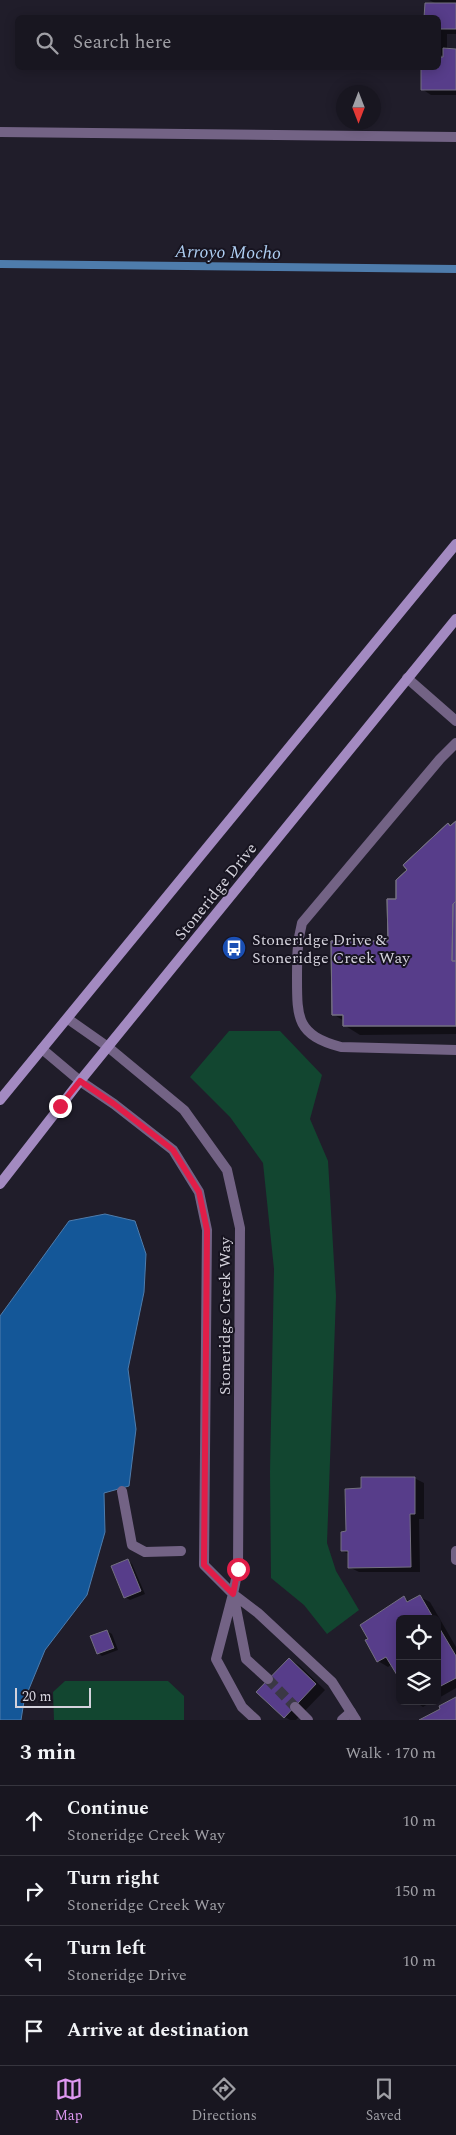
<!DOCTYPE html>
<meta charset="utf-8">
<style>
body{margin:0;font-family:Spectral,serif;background:#25232d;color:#f1f3f6}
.controls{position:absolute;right:15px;bottom:15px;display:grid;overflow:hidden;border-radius:8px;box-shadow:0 2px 12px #0003}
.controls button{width:45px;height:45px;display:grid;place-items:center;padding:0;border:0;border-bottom:1px solid #36353e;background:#181620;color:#f1f3f6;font:25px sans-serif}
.compass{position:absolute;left:336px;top:85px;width:45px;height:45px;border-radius:50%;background:#181620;box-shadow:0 2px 12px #0003;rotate:180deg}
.scale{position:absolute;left:15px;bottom:12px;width:76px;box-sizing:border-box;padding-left:5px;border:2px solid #d4d2dc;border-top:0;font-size:14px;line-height:18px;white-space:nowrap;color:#d4d2dc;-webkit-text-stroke:4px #171420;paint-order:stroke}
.stop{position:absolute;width:15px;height:15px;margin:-11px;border:4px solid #e11d48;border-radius:50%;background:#fff}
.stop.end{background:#e11d48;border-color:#fff;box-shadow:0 1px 5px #0008}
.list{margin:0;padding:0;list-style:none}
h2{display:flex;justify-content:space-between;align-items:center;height:65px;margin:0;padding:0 20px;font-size:21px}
h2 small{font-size:16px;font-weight:400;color:#9f9fa5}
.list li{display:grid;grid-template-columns:32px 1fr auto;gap:15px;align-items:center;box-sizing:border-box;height:70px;padding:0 20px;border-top:1px solid #36353e}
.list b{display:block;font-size:19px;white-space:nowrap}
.list p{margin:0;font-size:16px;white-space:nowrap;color:#9f9fa5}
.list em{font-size:16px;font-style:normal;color:#9f9fa5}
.icon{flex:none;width:28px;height:28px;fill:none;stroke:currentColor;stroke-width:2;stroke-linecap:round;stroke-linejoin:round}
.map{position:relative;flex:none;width:456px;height:1720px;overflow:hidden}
.search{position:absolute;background:#181620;box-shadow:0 2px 12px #0003;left:15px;right:15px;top:15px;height:55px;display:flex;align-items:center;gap:12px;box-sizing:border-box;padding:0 18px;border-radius:8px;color:#9f9fa5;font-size:19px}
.sheet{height:345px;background:#181620}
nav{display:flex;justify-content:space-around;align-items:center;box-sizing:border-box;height:70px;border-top:1px solid #36353e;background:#181620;font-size:14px;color:#9f9fa5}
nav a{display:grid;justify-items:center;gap:2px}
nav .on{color:#df98f2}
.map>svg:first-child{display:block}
.green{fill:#124630}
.water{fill:#145798;stroke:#4e7cac}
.shadow{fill:#0007}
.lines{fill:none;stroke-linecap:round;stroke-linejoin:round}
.stream{stroke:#4e7cac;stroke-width:8}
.building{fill:#573d8a;stroke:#747081}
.minor-tunnel{stroke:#3b3845;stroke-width:10;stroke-dasharray:10 5;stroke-linecap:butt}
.service{stroke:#736385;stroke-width:10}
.minor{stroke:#736385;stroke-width:10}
.secondary{stroke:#a38ac1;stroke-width:10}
.route{stroke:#e11d48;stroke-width:6}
.labels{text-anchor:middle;stroke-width:4;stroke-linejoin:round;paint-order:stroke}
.street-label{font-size:16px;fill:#d4d2dc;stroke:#171420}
.poi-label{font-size:16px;fill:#d4d2dc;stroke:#171420;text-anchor:start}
.water-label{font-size:18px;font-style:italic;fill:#afcff3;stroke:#171420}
</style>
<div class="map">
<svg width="456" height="1720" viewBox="0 0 456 1720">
<rect width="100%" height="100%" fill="#201d2a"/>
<!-- green -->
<path class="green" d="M229,1031H280L322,1075L310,1119L328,1161L336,1296L327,1543L336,1571L359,1610L327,1634L304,1605L271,1578L270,1472L274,1269L263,1163L230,1117L190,1077Z
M65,1681H168L184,1696V1720H54L53,1692Z"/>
<!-- water -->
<path class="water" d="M105,1214L135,1221L146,1254L144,1292L128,1369L136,1429L129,1486L104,1493L105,1532L87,1595L45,1650L24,1701L21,1720H0V1316L69,1221Z"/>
<!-- shadow -->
<path class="shadow" d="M429,0H456V34H447V50H456V95H431L422,89V68H438L445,58V55H438L437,4Z
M456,823V1034L360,1035L344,1025V1021L333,1014L389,942L398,901Z
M414,1478L424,1483V1519H419L420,1572H359L349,1567V1554L342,1551L362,1490Z
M128,1561L132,1564L145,1594L130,1600L125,1597Z
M420,1597L430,1602L456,1647V1688L437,1699V1619H400L392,1664L388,1667L378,1661L366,1641L404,1598L411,1602Z
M107,1631L112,1634L118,1650L102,1656L98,1653Z
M289,1659L299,1665L325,1690L296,1720H290L285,1717Z
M414,1701H433L423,1707Z"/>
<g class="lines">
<!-- stream -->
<path class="stream" d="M0,264L456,269"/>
</g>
<!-- building -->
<path class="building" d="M425,3H456V29H438V18H424Z
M443,48L456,49V90H421V68H438V57H443Z
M456,821V1026H343V1015H332L331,941H388L387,899H396V880L407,870L403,865L448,823L450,826Z
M456,821V901L453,904L452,961H456V1026H343V1015H332L331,941H388L387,899H396V880L407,870L403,865L448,823L450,826Z
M456,901V961H452L453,904Z
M361,1477H415V1514H410L411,1567L348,1568V1551H341V1532L346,1531L345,1489L361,1488Z
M128,1559L141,1591L124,1598L111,1566Z
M420,1595L434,1619H400V1680L386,1657L377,1662L365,1640L368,1639L360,1625L404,1596L407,1602Z
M437,1624L456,1656V1678L437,1688Z
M107,1630L114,1648L97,1654L90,1636Z
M289,1658L316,1684L284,1718L256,1692Z
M456,1697V1720H419L440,1709L439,1706Z"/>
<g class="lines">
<!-- minor-tunnel -->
<path class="minor-tunnel" d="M268,1679L295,1707"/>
<!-- service -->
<path class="service" d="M0,132L456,137
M407,678L456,721
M456,743L440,759L302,923C297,942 297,958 297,978C297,1019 297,1035 341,1047L456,1050
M122,1491L132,1545L145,1552L181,1551
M342,1720L351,1712"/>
<!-- minor -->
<path class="minor" d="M68,1019L108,1047L184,1110L227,1170L240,1228L238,1569L233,1594L216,1659L242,1707L256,1720
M42,1049L80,1081L114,1104L173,1150L199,1192L207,1230L204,1565L233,1594L258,1613L332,1682L356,1720
M456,1551V1560
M234,1598L246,1659L268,1679
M295,1707L308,1720"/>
<!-- secondary -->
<path class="secondary" d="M0,1100L456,544
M0,1184L80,1081L456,619"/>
</g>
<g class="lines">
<!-- route -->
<path class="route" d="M60,1106L80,1081L114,1104L173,1150L199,1192L207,1230L204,1565L233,1594L238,1569"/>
</g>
<!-- icons -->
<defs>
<g id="bus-disc" transform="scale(1.25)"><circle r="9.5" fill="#1a4fb4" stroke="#171420"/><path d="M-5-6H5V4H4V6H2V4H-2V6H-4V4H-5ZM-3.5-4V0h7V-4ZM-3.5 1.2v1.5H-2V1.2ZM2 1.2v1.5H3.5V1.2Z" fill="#fff"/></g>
</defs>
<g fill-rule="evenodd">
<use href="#bus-disc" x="234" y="948"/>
</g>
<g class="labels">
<!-- street labels -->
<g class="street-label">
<text transform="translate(215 891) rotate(-51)" y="6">Stoneridge Drive</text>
<text transform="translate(224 1316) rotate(-90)" y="6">Stoneridge Creek Way</text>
</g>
<!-- poi labels -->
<g class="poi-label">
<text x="252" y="945">Stoneridge Drive &amp;<tspan x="252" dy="18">Stoneridge Creek Way</tspan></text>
</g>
<!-- water labels -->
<g class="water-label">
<text transform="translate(228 252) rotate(1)" y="6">Arroyo Mocho</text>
</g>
</g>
</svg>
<div class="controls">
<button><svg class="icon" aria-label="locate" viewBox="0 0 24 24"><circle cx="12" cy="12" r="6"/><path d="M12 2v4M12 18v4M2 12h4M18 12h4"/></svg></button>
<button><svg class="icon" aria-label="layers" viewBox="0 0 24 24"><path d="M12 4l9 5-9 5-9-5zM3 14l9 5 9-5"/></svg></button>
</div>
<svg class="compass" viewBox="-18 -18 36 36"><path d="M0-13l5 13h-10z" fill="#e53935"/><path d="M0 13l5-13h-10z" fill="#9f9fa5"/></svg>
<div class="scale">20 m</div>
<div class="stop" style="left:238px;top:1569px"></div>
<div class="stop end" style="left:60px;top:1106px"></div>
<div class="search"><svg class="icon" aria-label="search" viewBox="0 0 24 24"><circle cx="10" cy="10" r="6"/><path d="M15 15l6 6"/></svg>Search here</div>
</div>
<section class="sheet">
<h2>3 min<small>Walk · 170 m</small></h2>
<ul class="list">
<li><svg class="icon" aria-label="ahead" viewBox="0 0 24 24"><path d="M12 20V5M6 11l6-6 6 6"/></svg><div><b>Continue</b><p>Stoneridge Creek Way</p></div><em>10 m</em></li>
<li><svg class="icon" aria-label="right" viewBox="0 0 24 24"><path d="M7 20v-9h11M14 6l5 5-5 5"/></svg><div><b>Turn right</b><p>Stoneridge Creek Way</p></div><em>150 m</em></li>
<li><svg class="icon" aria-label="left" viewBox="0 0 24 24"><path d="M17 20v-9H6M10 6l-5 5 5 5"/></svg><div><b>Turn left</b><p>Stoneridge Drive</p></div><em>10 m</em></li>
<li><svg class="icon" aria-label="arrive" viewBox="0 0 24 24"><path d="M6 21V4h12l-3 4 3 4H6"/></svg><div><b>Arrive at destination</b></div></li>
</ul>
</section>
<nav>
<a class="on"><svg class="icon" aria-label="map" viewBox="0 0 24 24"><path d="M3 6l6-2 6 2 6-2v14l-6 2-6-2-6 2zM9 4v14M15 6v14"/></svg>Map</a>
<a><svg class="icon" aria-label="directions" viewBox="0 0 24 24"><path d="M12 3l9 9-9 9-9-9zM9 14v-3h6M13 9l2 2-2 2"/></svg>Directions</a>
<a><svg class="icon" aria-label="saved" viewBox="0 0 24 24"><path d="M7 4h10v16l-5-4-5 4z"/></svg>Saved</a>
</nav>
